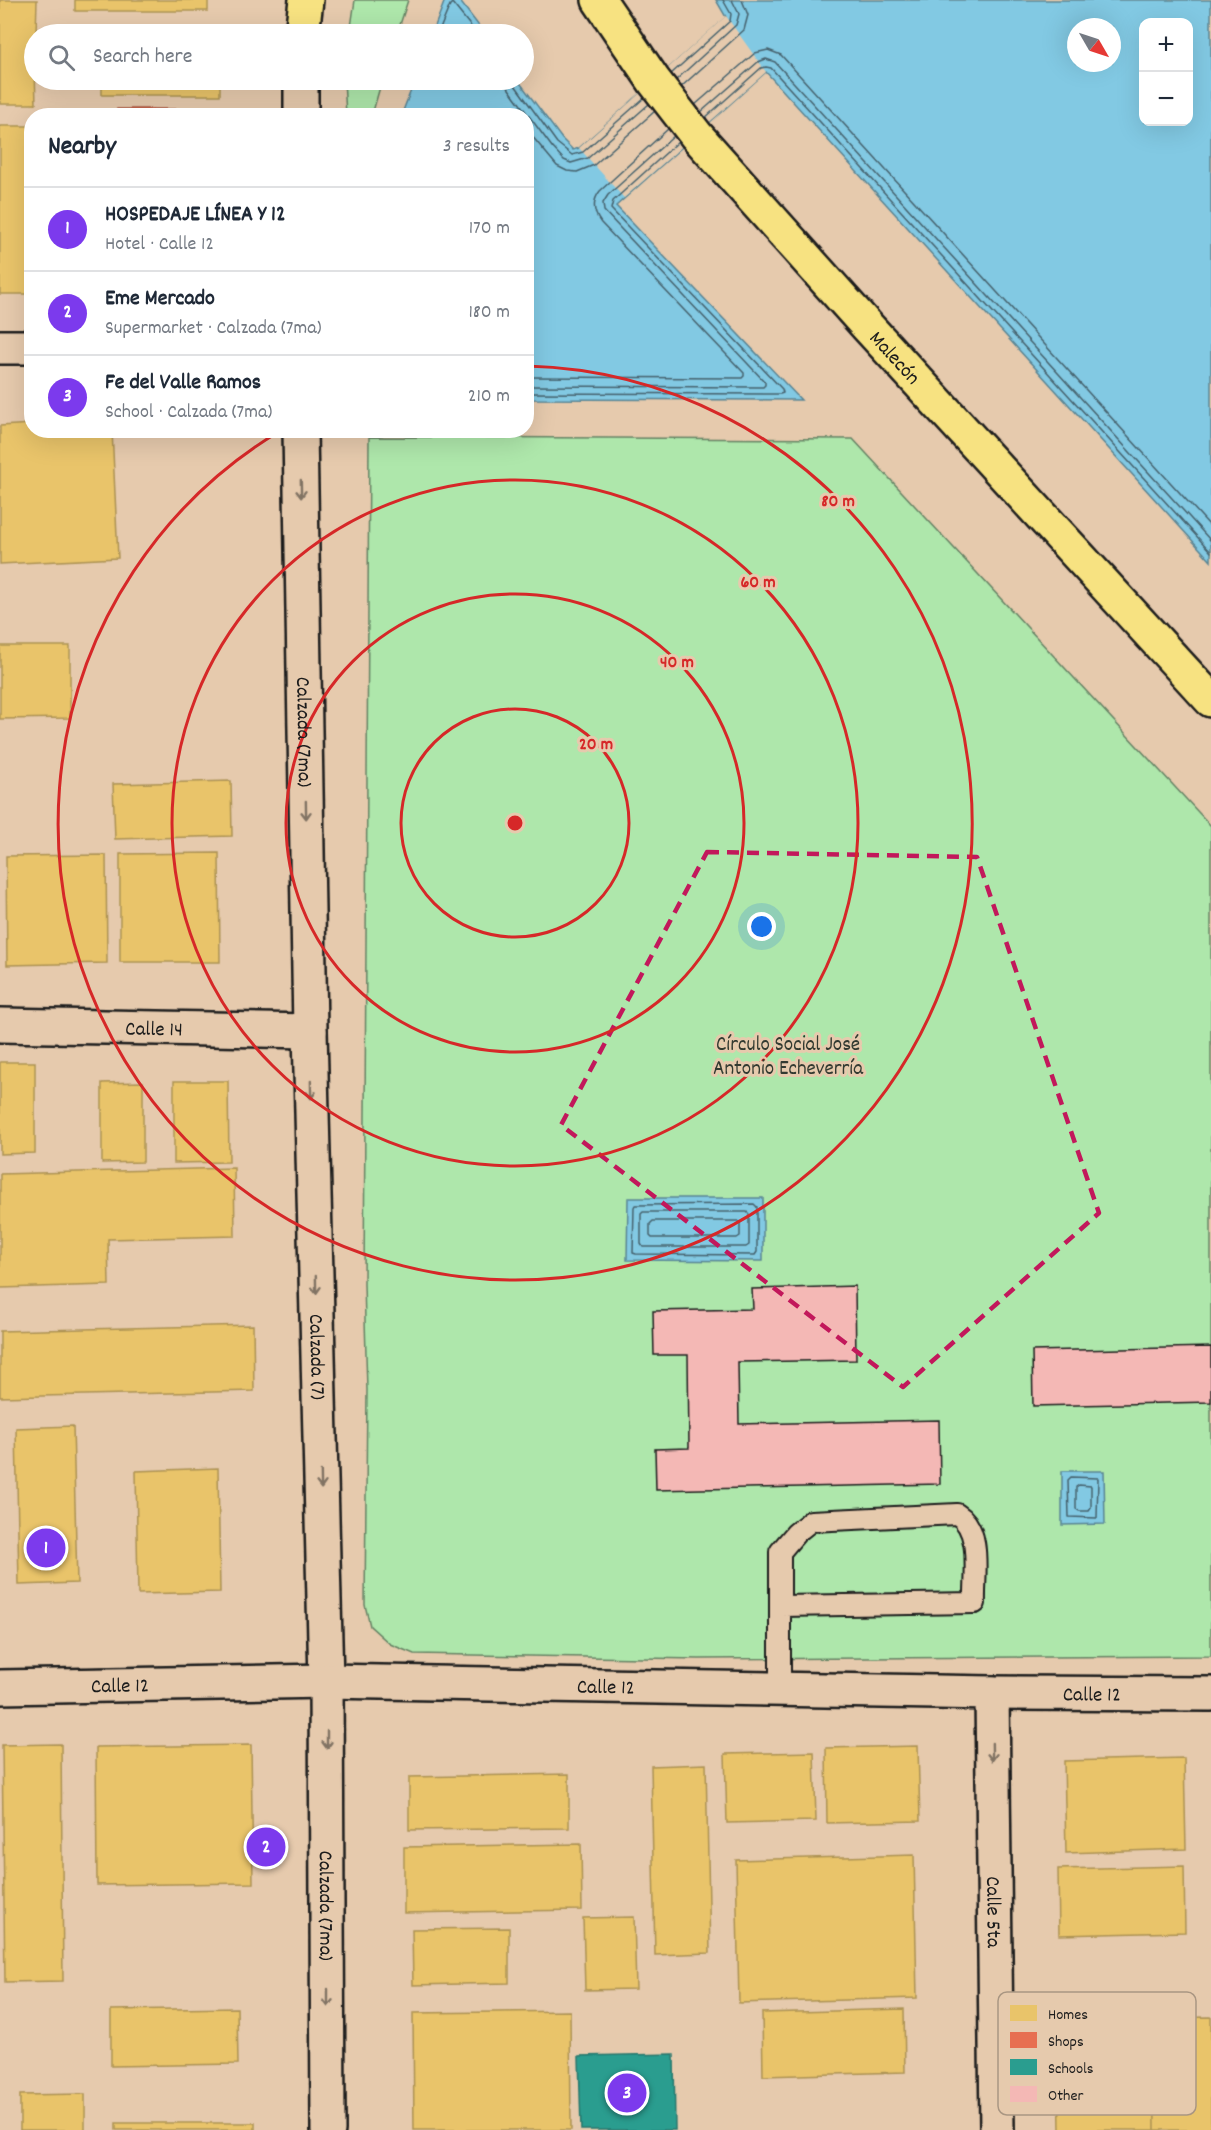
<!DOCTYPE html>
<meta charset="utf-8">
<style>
body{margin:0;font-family:Dekko,sans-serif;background:#f6f6f7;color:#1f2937}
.controls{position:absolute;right:18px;top:18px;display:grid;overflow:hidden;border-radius:12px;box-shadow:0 6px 24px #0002}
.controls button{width:54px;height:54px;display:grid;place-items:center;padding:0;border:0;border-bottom:2px solid #e0e1e3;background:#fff;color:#1f2937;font:30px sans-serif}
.compass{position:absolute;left:1067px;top:18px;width:54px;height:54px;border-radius:50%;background:#fff;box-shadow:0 6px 24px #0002;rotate:129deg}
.you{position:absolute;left:762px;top:927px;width:21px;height:21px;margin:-15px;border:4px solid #fff;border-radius:50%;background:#1a73e8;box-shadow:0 0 0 9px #1a73e833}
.badge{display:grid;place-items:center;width:39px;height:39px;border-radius:50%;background:#7c3aed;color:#fff;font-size:20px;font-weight:700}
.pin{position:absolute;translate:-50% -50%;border:3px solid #fff;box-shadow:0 2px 6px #0006}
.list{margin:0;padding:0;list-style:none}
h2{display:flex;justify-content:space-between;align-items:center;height:78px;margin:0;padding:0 24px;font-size:26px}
h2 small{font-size:20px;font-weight:400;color:#747a83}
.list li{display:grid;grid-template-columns:39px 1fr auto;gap:18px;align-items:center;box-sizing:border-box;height:84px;padding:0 24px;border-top:2px solid #e0e1e3}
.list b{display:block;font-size:22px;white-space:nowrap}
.list p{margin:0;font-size:20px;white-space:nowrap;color:#747a83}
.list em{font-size:20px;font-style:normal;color:#747a83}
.icon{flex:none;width:33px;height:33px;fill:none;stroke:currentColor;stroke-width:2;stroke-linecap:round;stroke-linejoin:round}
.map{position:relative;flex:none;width:1211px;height:2130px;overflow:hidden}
.search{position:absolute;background:#fff;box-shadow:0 6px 24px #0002;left:24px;top:24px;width:510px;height:66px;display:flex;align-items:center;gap:15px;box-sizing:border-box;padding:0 21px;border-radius:33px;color:#747a83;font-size:22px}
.panel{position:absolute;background:#fff;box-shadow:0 6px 24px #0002;left:24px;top:108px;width:510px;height:330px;border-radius:24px}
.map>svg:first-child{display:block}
.green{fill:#aee7ab;stroke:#658264;stroke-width:1.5}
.water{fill:#82c9e3;stroke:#598493;stroke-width:1.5;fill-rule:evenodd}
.pier{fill:#e6caad}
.homes{fill:#e9c46a;stroke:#ac9253;stroke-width:1.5}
.shops{fill:#e76f51;stroke:#aa5641;stroke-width:1.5}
.schools{fill:#2a9d8f;stroke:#26766c;stroke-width:1.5}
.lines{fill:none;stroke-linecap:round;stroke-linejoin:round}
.shore{stroke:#45616c;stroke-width:1.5}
.building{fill:#f4b8b5;stroke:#1c1c1c;stroke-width:1.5}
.lane-casing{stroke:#1c1c1c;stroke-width:24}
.street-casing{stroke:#1c1c1c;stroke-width:38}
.secondary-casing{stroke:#1c1c1c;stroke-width:38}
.highway-casing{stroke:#1c1c1c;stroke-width:38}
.lane{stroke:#e6caad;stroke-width:20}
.street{stroke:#e6caad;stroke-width:33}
.secondary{stroke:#e6caad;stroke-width:33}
.highway{stroke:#f7e281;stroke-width:33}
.oneway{stroke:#817364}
.marked{fill:none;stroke:#c2185b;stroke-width:4.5;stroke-dasharray:12 8;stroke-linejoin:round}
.ring{fill:none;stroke:#d62828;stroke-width:3}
.labels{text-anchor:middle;stroke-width:6;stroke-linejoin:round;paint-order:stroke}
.street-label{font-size:21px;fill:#1c1c1c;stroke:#e6caad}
.park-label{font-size:21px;fill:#323a31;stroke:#e6caad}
.key{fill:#e6caad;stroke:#a99682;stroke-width:1.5}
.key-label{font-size:16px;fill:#1c1c1c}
.centre{fill:#d62828;stroke:#e6caad;stroke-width:3}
.ring-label{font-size:18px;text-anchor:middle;font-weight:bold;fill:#d62828;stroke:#e6caad;stroke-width:6;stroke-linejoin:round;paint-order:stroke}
</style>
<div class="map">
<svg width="1211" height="2130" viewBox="0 0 1211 2130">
<rect width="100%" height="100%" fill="#e6caad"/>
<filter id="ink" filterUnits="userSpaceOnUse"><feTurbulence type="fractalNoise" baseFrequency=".0167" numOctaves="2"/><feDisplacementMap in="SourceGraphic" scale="12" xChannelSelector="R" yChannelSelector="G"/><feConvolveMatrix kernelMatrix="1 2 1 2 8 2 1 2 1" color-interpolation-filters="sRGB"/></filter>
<g filter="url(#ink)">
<!-- green -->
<path class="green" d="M355,0H408L397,34H350Z
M344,80H382L372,115H346Z
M369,437L853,439L1211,826V1656L699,1659L414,1654L390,1644L370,1626L365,1605L367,1390L364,1284Z"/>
<!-- water -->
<path class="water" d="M445,0H459L485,34H432Z
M716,0H1211V561L766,72L616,206L801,400L527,399L526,116H401L415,80H518L562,139L573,150L579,148L726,17ZM1144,22H1188V122H1144ZM1076,27H1112V63H1076Z
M628,1198H763V1261L627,1260Z
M1062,1471H1104L1105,1524L1062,1525Z"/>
<!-- pier -->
<path class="pier" d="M726,16L766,72L624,198L579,148Z"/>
<!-- homes -->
<path class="homes" d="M0,0H37L36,34H34L36,104H0Z
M75,0H208V11H75Z
M102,32L220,33V34H102Z
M102,80H220V95H102Z
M0,126H32V294H0Z
M32,424V430H112L118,558L0,564V426Z
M0,646H70V718L0,719Z
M231,781L232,836L115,839L113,784Z
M219,853L220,962H120V854Z
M106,855L107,963L7,965L6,856Z
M0,1062H35V1153L0,1154Z
M174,1081H228L229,1162L174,1163Z
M143,1082V1162L102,1163V1083Z
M234,1168L235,1236L108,1239L109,1285L0,1288V1174Z
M253,1325L254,1391L0,1397V1331Z
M73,1426L77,1583L19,1585L16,1428Z
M218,1468L220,1592L138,1594L136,1471Z
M61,1744L63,1981L5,1982L2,1745Z
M251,1745L253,1883L97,1885L96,1747Z
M918,1746L920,1821L827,1823L826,1748Z
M814,1752L816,1821L727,1823L725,1754Z
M1184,1758L1186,1849L1066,1853L1064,1761Z
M706,1764L710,1953L655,1955L651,1766Z
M569,1774V1828L409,1830V1777Z
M581,1844L582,1910L404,1913V1847Z
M914,1855L917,1998L739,2003L736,1860Z
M1184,1866L1185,1932L1059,1935L1058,1869Z
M634,1917L636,1989L585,1990L583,1918Z
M509,1928V1983L413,1985L412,1929Z
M237,2008L238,2064L111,2066V2010Z
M904,2009L905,2072L763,2076L762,2013Z
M570,2011L571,2130H414L413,2013Z
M1211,2017V2130H1155L1154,2018Z
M1154,2018L1155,2130H1060L1058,2020Z
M85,2094V2130H20V2095Z
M116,2123H255V2130H116Z"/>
<!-- shops -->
<path class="shops" d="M117,109H223V116H117Z"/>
<!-- schools -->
<path class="schools" d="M674,2054L675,2130H581L579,2056Z"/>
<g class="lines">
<!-- shore -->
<path class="shore" d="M438,34L450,5L452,3L477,34
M671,74L730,21L731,14L723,0
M506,80L509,89L552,147L564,160L571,163L588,158L649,104
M514,80L515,85L557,143L572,155L583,152L644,98
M676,80L736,25L739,14L732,0
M681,87L744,30L748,15L742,0
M695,105L755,53L768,50L781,55L1211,527
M701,112L758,62L766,59L775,62L1211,541
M705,118L761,68L766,67L771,68L1211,552
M526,129L557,166L567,171L577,172L594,165L655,111
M526,377L742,378L744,376V373L601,223C593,212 592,201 600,191L668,129
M526,386L763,387L765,385V382L604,211L603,203L608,195L674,136
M526,393L780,394L783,393L782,389L611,209L613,201L678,142
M754,1204L757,1207V1252L755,1255L636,1254L633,1253L634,1207L635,1205Z
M643,1212H747L749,1214V1245L746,1247H643L641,1244V1214Z
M653,1221H738L740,1223V1236L737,1238H652L650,1236V1224Z
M1071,1477L1098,1478L1097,1518L1069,1517L1068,1480Z
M1079,1485L1091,1486V1508L1089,1511H1079L1076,1509V1487Z"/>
</g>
<!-- building -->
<path class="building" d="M855,1286L856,1360L738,1362L739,1424L939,1420L940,1484L656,1490L655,1449L689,1448L688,1355H654L653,1311L753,1309L752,1289Z
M1211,1347V1402L1033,1406L1032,1351Z"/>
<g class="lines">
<!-- lane casing -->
<g class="lane-casing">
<path id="lane" d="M780,1690V1552L796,1533L811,1521L957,1514C983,1530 974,1575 975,1603L781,1606"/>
</g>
<!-- street casing -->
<g class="street-casing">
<g id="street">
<path d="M0,347H32"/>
<path id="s1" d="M0,1025L310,1031"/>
<path id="s2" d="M992,1693L997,2130"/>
</g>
</g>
<!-- secondary casing -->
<g class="secondary-casing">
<g id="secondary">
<path d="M301,116V80"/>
<path id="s3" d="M300,430L310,1031L326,1681L328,2130"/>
<path id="s4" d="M0,1687L326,1681L992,1693L1211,1694"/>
</g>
</g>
<!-- highway casing -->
<g class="highway-casing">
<g id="highway">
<path id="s5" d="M599,0L654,81L696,135L867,326L1211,700"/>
<path d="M302,34L306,0"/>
</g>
</g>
<!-- lane -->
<use href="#lane" class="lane"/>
<!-- street -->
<use href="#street" class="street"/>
<!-- secondary -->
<use href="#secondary" class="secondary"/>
<!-- highway -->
<use href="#highway" class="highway"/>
</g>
<!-- one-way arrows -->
<defs><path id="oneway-shaft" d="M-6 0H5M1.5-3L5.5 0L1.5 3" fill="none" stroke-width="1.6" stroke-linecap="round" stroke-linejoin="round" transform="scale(1.5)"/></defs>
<g class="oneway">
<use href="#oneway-shaft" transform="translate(301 489) rotate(89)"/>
<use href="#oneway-shaft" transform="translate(306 810) rotate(89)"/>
<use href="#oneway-shaft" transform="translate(311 1090) rotate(89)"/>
<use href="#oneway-shaft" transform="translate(316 1285) rotate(89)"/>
<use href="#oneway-shaft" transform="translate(321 1480) rotate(89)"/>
<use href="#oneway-shaft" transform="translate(327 1740) rotate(90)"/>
<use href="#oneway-shaft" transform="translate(992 1752) rotate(89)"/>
<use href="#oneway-shaft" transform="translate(328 1998) rotate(90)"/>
</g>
</g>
<!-- marked area -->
<path class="marked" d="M707,852L977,857L1099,1213L903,1387L561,1125Z"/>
<!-- distance rings -->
<g class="ring">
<circle cx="515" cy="823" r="114"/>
<circle cx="515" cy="823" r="229"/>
<circle cx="515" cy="823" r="343"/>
<path d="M527 366A457 457 0 1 1 280 431"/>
</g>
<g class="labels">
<!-- street labels -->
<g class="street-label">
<text dy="7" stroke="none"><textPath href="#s5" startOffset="465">Malecón</textPath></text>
<text dy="7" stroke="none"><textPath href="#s3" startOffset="302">Calzada (7ma)</textPath></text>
<text dy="7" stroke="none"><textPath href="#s1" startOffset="154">Calle 14</textPath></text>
<text dy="7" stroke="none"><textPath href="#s3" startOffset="927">Calzada (7)</textPath></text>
<text dy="7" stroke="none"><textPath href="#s4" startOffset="120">Calle 12</textPath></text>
<text dy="7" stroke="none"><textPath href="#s4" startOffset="606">Calle 12</textPath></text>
<text dy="7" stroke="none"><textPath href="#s4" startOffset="1092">Calle 12</textPath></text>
<text dy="7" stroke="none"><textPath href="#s3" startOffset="1476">Calzada (7ma)</textPath></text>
<text dy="7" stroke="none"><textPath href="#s2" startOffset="219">Calle 5ta</textPath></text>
</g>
<!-- park labels -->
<g class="park-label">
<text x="788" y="1050">Círculo Social José<tspan x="788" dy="24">Antonio Echeverría</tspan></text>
</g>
</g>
<!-- legend -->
<rect x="998" y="1992" width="198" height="123" rx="9" class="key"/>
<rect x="1010" y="2005" width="27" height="16" fill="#e9c46a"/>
<rect x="1010" y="2032" width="27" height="16" fill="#e76f51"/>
<rect x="1010" y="2059" width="27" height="16" fill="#2a9d8f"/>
<rect x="1010" y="2086" width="27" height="16" fill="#f4b8b5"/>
<g class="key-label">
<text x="1048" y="2019">Homes</text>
<text x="1048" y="2046">Shops</text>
<text x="1048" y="2073">Schools</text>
<text x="1048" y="2100">Other</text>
</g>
<circle cx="515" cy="823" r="9" class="centre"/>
<g class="ring-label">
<text x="838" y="506">80 m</text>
<text x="758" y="587">60 m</text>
<text x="677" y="667">40 m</text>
<text x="596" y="749">20 m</text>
</g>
</svg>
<div class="controls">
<button>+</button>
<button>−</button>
</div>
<svg class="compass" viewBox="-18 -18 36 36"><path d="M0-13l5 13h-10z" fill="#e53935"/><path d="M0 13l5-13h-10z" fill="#747a83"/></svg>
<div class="you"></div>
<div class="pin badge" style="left:46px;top:1548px">1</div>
<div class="pin badge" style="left:266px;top:1847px">2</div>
<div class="pin badge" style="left:627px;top:2093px">3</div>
<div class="search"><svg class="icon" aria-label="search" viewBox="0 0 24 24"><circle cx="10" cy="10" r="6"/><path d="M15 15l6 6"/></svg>Search here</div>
<section class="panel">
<h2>Nearby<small>3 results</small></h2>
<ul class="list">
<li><span class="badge">1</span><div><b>HOSPEDAJE LÍNEA Y 12</b><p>Hotel · Calle 12</p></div><em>170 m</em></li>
<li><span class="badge">2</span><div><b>Eme Mercado</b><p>Supermarket · Calzada (7ma)</p></div><em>180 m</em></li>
<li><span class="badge">3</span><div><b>Fe del Valle Ramos</b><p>School · Calzada (7ma)</p></div><em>210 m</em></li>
</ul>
</section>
</div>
